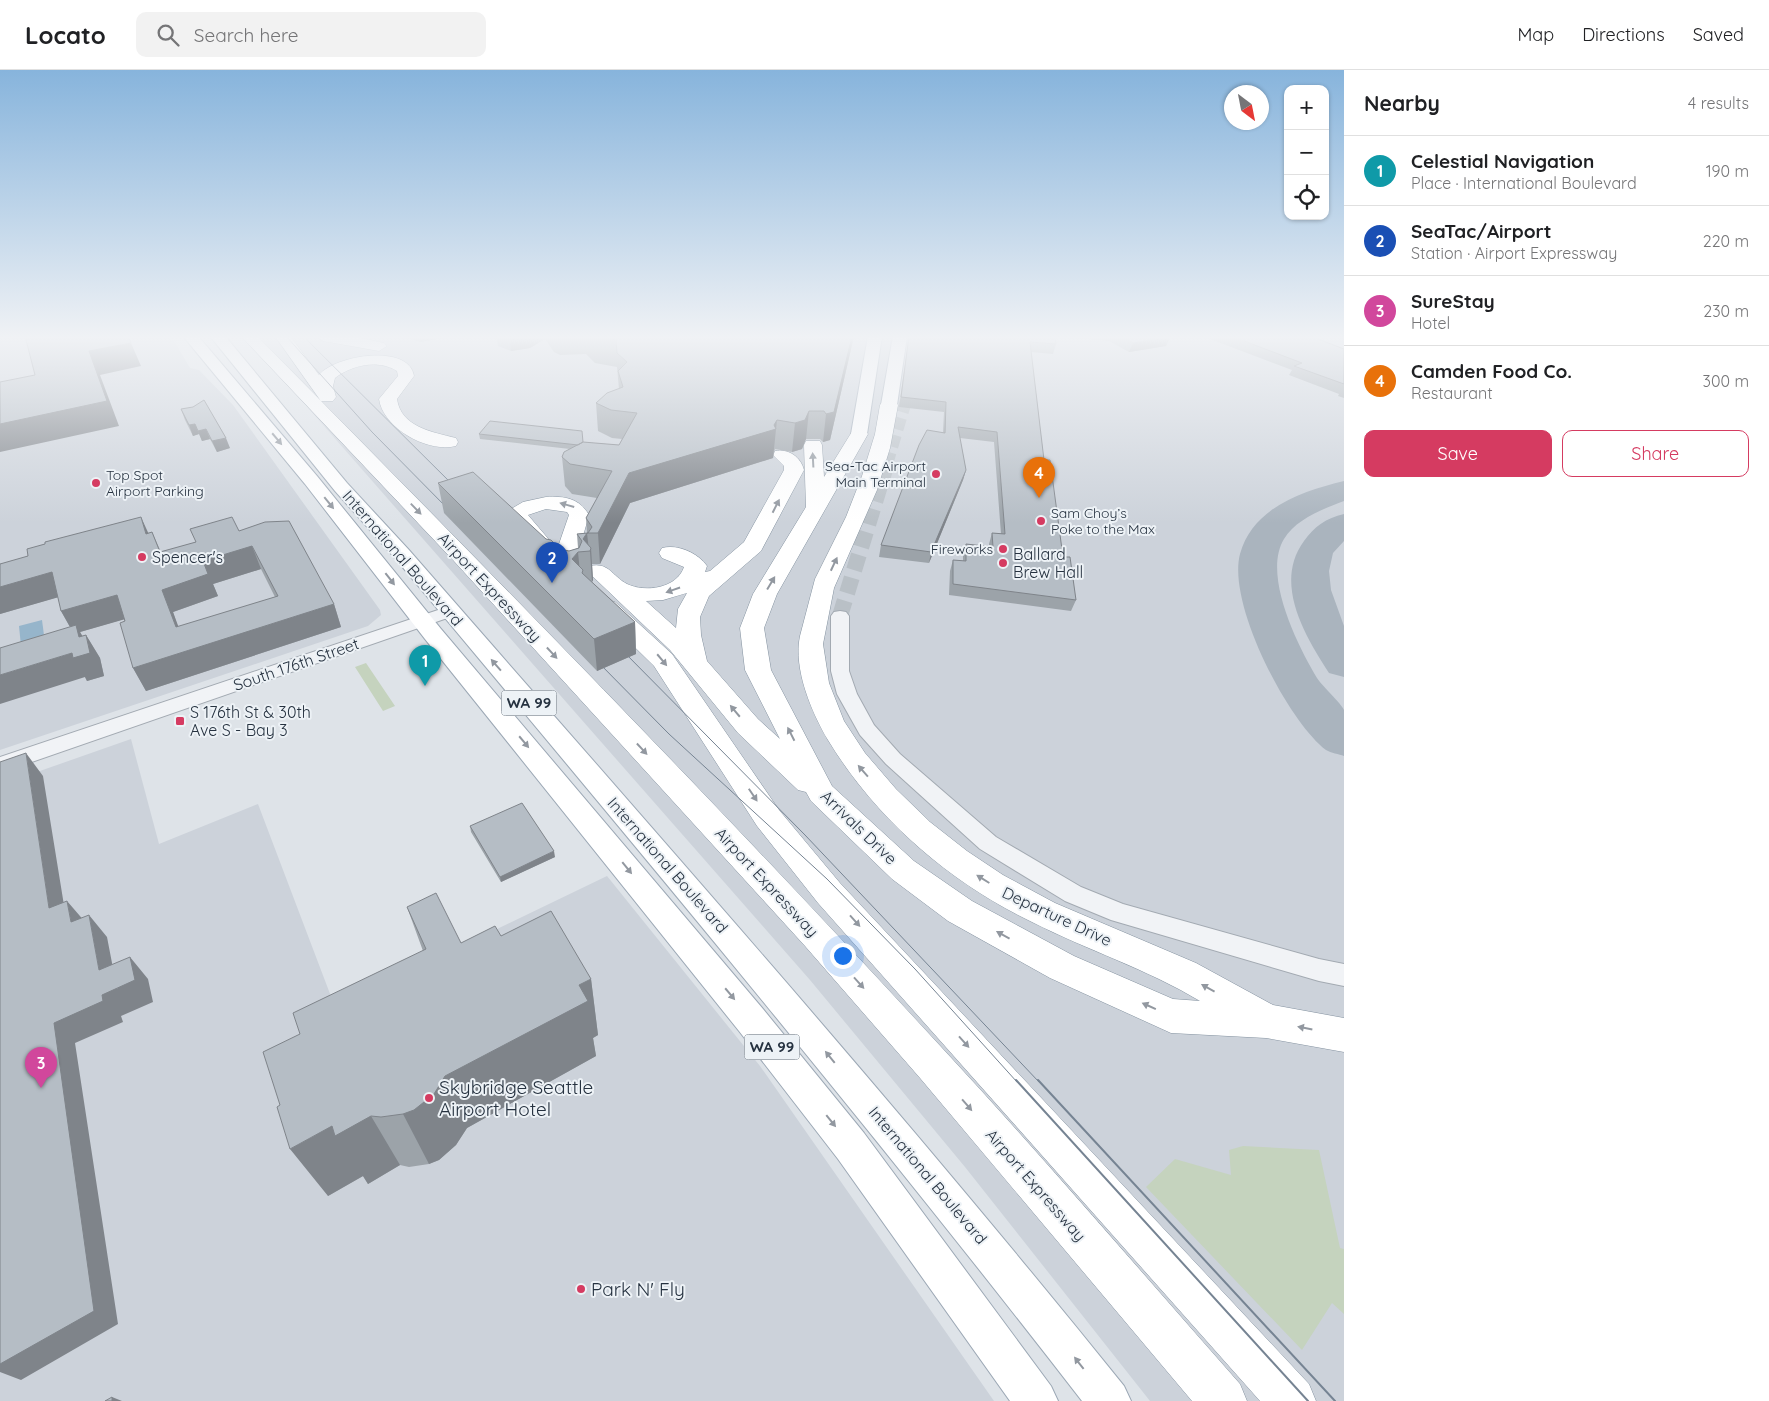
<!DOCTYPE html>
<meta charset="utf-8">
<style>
body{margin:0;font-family:Quicksand,sans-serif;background:#f2f2f2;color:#202124}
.controls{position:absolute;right:15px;top:15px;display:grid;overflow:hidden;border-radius:10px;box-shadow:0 1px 4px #0004}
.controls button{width:45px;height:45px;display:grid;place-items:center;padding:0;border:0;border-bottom:1px solid #e0e0e0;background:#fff;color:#202124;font:25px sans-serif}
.compass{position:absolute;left:1224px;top:15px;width:45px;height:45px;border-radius:50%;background:#fff;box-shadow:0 1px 4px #0004;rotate:148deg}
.you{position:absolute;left:842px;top:885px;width:18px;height:18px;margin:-12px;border:4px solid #fff;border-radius:50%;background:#1a73e8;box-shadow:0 0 0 8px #1a73e833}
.badge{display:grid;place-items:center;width:32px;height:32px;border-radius:50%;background:#d53b61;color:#fff;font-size:16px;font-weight:700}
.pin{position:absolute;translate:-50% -41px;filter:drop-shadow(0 1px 2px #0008)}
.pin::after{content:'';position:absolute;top:26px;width:18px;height:15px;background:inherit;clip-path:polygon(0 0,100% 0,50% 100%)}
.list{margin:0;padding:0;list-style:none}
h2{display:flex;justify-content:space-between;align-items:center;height:65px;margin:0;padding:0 20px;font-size:21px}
h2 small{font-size:16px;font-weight:400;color:#757577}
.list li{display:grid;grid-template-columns:32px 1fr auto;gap:15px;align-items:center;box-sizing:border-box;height:70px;padding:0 20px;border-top:1px solid #e0e0e0}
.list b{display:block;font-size:19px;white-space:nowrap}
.list p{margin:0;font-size:16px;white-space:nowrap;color:#757577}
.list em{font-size:16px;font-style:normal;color:#757577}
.actions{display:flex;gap:10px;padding:15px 20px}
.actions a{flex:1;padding:11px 0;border:1px solid #d53b61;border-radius:10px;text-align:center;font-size:18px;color:#d53b61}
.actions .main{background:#d53b61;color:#fff}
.icon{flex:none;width:28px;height:28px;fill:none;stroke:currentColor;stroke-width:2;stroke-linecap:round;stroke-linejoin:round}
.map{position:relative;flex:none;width:1344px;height:1331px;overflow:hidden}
header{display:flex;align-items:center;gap:30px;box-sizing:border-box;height:70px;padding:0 25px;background:#fff;border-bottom:1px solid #e0e0e0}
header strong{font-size:24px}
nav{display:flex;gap:28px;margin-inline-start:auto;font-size:18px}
.search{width:350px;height:45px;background:#f2f2f2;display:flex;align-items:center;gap:12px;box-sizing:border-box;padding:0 18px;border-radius:10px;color:#757577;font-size:19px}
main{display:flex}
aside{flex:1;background:#fff}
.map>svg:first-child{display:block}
.built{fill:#ccd2da}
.green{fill:#c5d3be}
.water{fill:#96b5cb}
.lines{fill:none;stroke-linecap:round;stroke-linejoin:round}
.taxiway{fill:#aab4be;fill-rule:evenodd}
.minor-tunnel-far1{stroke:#b9c0c6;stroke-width:12;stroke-dasharray:12 6;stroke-linecap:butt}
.minor-tunnel{stroke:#b9c0c6;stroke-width:16;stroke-dasharray:16 8;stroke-linecap:butt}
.minor-casing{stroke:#a3aab2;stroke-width:2}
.major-casing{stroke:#9ca8b5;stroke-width:2}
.highway-casing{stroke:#8492a0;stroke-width:1}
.minor{fill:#f1f3f6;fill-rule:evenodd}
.major{fill:#fff;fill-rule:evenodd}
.highway{fill:#fff;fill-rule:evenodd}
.tram-far1{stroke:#768493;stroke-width:1}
.tram{stroke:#768493;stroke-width:2}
.wall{fill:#9ca3a9;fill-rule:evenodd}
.shaded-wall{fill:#7f848a}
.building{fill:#b5bdc5;stroke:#7f848a;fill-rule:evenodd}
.oneway{fill:#9298a0}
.poi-dot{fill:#d53b61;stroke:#edf2f6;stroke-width:2}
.labels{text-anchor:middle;stroke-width:4;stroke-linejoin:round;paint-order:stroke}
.far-poi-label{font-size:14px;fill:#263240;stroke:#edf2f6;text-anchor:end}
.shield{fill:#edf2f6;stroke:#626c77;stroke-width:1}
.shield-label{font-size:15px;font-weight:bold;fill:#263240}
.poi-label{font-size:16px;fill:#263240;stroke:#edf2f6;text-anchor:start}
.street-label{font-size:16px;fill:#263240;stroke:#edf2f6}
.near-poi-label{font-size:19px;fill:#263240;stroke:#edf2f6;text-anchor:start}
</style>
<header>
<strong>Locato</strong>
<div class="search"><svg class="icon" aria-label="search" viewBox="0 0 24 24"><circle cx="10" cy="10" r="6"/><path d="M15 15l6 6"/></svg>Search here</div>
<nav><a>Map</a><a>Directions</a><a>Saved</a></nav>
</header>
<main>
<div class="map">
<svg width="1344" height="1331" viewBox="0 0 1344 1331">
<rect width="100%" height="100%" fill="#dee3e8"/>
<!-- built -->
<path class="built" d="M0,266H171L190,298L199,300L233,335L380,540L381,545L368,556L0,680Z
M245,266H1344V1331H1150L965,1097L810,910Z
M131,669L159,774L258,734L335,937L607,806L760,996L994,1331H0V715Z"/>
<!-- green -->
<path class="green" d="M366,593L395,636L383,641L355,597Z
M1243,1076L1319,1080L1340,1178L1344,1179V1244L1332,1233L1302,1280L1146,1117L1175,1089L1231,1105L1229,1080Z"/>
<!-- water -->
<path class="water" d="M42,550L45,573L21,576L19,556Z"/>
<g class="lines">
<!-- taxiway -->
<path class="taxiway" d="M1344,411V431C1323,439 1296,449 1284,469C1262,505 1298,576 1317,608C1323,617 1341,633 1344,640C1344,648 1344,676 1344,686C1339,684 1331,683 1326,680C1287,650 1227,533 1240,484C1253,437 1303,421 1344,411Z
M1344,444V471L1333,483L1329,501L1331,520L1344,556V607L1329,603C1305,566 1273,513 1304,471C1314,457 1326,448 1344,444Z"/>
<!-- minor-tunnel-far1 -->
<path class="minor-tunnel-far1" d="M887,394L910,318L917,266"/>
<!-- minor-tunnel -->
<path class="minor-tunnel" d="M840,546L887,393"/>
<!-- minor casing -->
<g class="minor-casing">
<path id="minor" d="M450,536L456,537L459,541L456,545L0,703V687Z
M840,541L846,542L849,546V601L857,624L874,655L900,684L996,767L1081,817L1123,834L1319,889L1344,894V916L1319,911L1111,850L1065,831L980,779L886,694L860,665L837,624L831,601V546L834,542Z"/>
</g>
<!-- major casing -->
<g class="major-casing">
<path id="major" d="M183,266H198L317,406L441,559L763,939L864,1063L1051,1316L1058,1331H1010L838,1089L739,961L425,569L305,414Z
M210,266H225L347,413L409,480C650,756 894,1030 1124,1316L1131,1331H1082C860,1044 627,766 395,488L335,421Z
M868,266H882L867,364L865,368H853L851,364Z
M893,266H907L897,335L889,340L881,335Z"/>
</g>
<!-- highway casing -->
<g class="highway-casing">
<path id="highway" d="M241,266H257C489,501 720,736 943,979C1044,1088 1141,1202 1240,1314L1247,1331H1192L920,1008L805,876L453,490Z
M275,266H290L319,305C335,285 409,273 414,306L397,329C401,357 432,362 456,368L458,372L456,376C427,383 383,358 379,329L398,306L397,301C378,289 352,295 335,308L333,316L336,327L333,331H321Z
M316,266H350L384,273L387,276L379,281L323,271Z
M889,330L895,331L898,335L890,378L877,420L834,518L823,574L829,613L844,651L865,683L896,719L930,752L967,781L1003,805L1055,833L1196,893L1273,935L1344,948V982L1266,968L1171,963L1050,908L948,851L892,809L811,731L806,722L798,720L738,663L670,580L587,501L590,496C609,492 612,506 627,514C646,523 677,518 684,497L662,488L659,483L662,478C678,474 698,483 707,496L705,502L710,501L744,472L784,400V396L773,385L775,381C788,378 801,387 804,400L761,481L709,526L700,547L701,565L707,591L758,649L780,669L745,600L740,558L753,524L806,437L804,375L806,371H820L822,375L824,407L853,360H865L868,364L777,524L764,558L771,600L832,716L914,791L972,831L1074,886L1173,929L1200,931C1147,899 1087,880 1032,852C949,812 876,749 828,670C812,643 793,599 800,566L815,509L846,447L862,406L875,364L880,335L883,331ZM687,523L678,539L676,558L646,531L663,530Z
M546,427C565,426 579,428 589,445L581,473L593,487L590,492C575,495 567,486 559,474L569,445L567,442L546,439L528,445L551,472L548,477C530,481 517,462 508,448V443L511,439L523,432Z
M607,530L615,532L672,584L779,740L840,813L1309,1314L1316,1331H1260L818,833L757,756L654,596L599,542L595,537L599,532Z"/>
</g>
<!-- minor -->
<use href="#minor" class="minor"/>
<!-- major -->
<use href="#major" class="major"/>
<!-- highway -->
<use href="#highway" class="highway"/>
<!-- tram-far1 -->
<path class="tram-far1" d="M286,266L372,362L452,443
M303,266L458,420
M619,577L805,765L1039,1012
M594,588L669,664L827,809L915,899L1017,1012"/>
<!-- tram -->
<path class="tram" d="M1016,1010L1308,1331
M1038,1010L1335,1331"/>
</g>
<!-- wall -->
<path class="wall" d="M408,266H445L443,268L420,272L408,268Z
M496,266H854L830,370L823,372L820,369H806L802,379L792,382L775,379L773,388L630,433L600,494H592L593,510L592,512L635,552L636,584L597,601L444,443L438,413L546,469L560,479L569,481L578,478L577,464L587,463L586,448L597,428L572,424L565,416L562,387L570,379L480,369L479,364L619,375L622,369L612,368L598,361L596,333L619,319L617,297L595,293L586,284L560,285L554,282L545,269L530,278L511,281L498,276Z
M909,266H1055L1056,274L1053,284L1031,282L1044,390L1063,487L1076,530L1071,541L949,525L950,501L953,490L963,491V485L966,474L989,477V474L992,463L1001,464L994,372L960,368L966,400L963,410L929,493L879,487L881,475L943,362L944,342L899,337Z
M1055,266H1170V267L1166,276L1129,282L1109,271Z
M1202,266H1310L1344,279V328L1338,326L1339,324L1289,305L1292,300Z
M181,339L230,378L217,382L210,369L202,371L199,364L193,366L185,350Z
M239,461L334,534L341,557L146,621L133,598L124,549L80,562L82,566L86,565L100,588L104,606L87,611L85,607L70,557L61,541L58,527L0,544V494L152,462L161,482ZM261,499L275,527L178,557L173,542L218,526L213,514Z
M470,756L555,787L501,812L471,762Z
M407,837L461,873L501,866L591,909L598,965L593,968L596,986L467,1058L456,1075L439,1090L429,1094L409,1097L400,1095L368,1114L363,1106L328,1126L300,964L423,881Z"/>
<!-- shaded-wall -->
<path class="shaded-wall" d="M419,266H445L443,268L420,272Z
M509,266H544L545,269L530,278L511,281Z
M852,266H854L830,370L823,372L826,344Z
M1170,267L1166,276L1129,282L1133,273Z
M131,273L141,296L100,305L119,356L0,382V354L89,281Z
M809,341L806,369L802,379L792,382L795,353Z
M777,350L773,388L630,433L600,494L598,463L629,403L774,355Z
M195,354L199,364L193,366L189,355Z
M206,359L210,369L202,371L198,361Z
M226,368L230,378L217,382L212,371Z
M966,400L963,410L929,493L931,482Z
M141,447L151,469L146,464Z
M587,463L589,481L583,469Z
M252,476L261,499L213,514L218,526L173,542L187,580L176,557L162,520L203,491Z
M591,478L593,510L592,512L590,481Z
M578,482L581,513L572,489Z
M52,502L66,525L0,544V517Z
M117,525L129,548L80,562L89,577L86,565L100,588L104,606L87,611L85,607L0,634V605L72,583L74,564L61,541Z
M334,534L341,557L146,621L133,598Z
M635,552L636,584L597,601L594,569Z
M26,683L43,706L68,860L49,838Z
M554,781L555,787L501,812L500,807Z
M67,831L86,853L71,852Z
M89,845L107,867L117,919L130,887L148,909L153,932L121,946L123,952L75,973L118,1254L21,1310L0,1302V1294L54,953L99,900Z
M591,909L598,965L593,968L596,986L467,1058L456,1075L439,1090L429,1094L403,1044L445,1006L579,915Z
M371,1046L400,1095L368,1114L363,1106L328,1126L290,1079L332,1056Z
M112,1327L122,1331H112Z"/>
<!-- building -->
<path class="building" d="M25,266H128L131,273L89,281L107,331L0,354V312L35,305Z
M593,266H852L834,342L826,344L824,341H809L805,350L795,353L777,350L774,355L776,359L629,403L598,463H587L583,469L591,478L590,481L578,482L572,489L583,500L582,503L635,552L594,569L438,413L473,402L546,469L551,470L560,479L569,481L579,478L582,471L577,464L588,463L592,457L586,448L612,401L570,394L562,387L564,382L583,372L619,375L637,343L611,340L596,333L607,323L623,317L618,301L627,292L617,283L616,270Z
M909,266H1055L1056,274L1030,272L1044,390H1050L1063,487H1070L1076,530L953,514V490L966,491V474L993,477L992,463L1005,464L997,362L958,357L966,400L931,482L881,475L919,375L927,360L945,363L946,332L901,327Z
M1121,266H1170V267L1133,273Z
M1231,266H1310L1344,279V314L1294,296L1302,293Z
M204,330L226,368L212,371L206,359L198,361L195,354L189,355L181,339L193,337Z
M490,351L582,361L583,372L578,375L479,364Z
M141,447L146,464L152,462L160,482L196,472L190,459L232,447L239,461L265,452L289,451L334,534L133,598L120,553L125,551L117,525L61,541L52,502L0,517V494L28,486L27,479L45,474V472ZM252,476L278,526L176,557L162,520L208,504L203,491Z
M76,555L79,567L86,565L90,583L73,588L72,583L0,605V578Z
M26,683L49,838L67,831L71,852L89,845L99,900L130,887L135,910L102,925L103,931L54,953L94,1241L0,1294V692Z
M522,733L554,781L500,807L470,756Z
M436,823L461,873L495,856L501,866L551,841L591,909L579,915L588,931L445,1006L434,1024L414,1040L403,1044L381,1047L371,1046L335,1066L332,1056L290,1079L277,1037L280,1035L263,982L300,964L293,943L426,879L407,837Z
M112,1327V1331H105Z"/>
<!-- one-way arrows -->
<defs><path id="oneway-solid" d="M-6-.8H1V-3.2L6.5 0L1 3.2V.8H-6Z" transform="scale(1.25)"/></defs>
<g class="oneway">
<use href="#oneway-solid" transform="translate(277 369) rotate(50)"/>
<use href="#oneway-solid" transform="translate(813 390) rotate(-93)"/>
<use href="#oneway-solid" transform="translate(329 433) rotate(51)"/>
<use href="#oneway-solid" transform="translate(567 435) rotate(-164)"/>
<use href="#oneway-solid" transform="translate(776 436) rotate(-63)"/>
<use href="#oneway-solid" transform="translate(416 439) rotate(46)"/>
<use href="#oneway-solid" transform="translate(834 494) rotate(-65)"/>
<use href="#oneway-solid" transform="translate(390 509) rotate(52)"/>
<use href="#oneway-solid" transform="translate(771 513) rotate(-59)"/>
<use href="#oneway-solid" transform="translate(673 520) rotate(161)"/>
<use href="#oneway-solid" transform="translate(552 583) rotate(47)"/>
<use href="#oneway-solid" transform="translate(662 590) rotate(50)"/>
<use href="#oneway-solid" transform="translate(496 595) rotate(-131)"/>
<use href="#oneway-solid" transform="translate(735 641) rotate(-130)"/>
<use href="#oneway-solid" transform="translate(791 664) rotate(-117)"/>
<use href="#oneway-solid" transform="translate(524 672) rotate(50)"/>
<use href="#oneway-solid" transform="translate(642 679) rotate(47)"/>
<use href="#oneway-solid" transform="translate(863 701) rotate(-131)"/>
<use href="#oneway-solid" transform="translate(753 725) rotate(56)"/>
<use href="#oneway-solid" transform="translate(627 798) rotate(51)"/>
<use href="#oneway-solid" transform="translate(983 809) rotate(-148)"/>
<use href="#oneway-solid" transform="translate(855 851) rotate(48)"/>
<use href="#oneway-solid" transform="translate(1003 865) rotate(-151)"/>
<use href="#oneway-solid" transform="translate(859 913) rotate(48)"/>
<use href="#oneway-solid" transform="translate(1208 918) rotate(-151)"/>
<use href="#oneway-solid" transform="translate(730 924) rotate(50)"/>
<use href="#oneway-solid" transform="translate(1149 936) rotate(-156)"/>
<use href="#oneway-solid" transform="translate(1305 958) rotate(-169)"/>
<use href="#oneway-solid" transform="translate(964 972) rotate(48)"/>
<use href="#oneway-solid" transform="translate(830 987) rotate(-129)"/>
<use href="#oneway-solid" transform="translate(967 1035) rotate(49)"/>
<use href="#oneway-solid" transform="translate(831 1051) rotate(51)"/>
<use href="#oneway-solid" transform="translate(1079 1293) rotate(-128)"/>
</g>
<!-- sky -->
<linearGradient id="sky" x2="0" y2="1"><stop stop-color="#87b4dc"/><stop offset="0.59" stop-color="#f0f2f5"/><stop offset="1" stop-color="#f0f2f5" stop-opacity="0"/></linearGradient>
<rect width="1344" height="453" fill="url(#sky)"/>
<!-- markers -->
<g class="poi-dot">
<circle cx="936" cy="404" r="5"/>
<circle cx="96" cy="413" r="5"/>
<circle cx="1041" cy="451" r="5"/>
<circle cx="1003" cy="479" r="5"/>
<circle cx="142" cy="487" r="5"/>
<circle cx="1003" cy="493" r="5"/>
<rect x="175" y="646" width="10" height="10" rx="2.5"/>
<circle cx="429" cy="1028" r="5"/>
<circle cx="581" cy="1219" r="5"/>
</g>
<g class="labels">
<!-- far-poi labels -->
<g class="far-poi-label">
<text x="926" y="401">Sea-Tac Airport<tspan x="926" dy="16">Main Terminal</tspan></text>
<text x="106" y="410" text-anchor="start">Top Spot<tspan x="106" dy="16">Airport Parking</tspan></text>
<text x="1051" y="448" text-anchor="start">Sam Choy’s<tspan x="1051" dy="16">Poke to the Max</tspan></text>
<text x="993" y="484">Fireworks</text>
</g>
<!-- shield labels -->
<g class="shield">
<rect x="501.5" y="620.5" width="55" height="25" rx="4"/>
<rect x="744.5" y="964.5" width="55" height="25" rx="4"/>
</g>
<g class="shield-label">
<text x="529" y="638">WA 99</text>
<text x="772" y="982">WA 99</text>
</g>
<!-- poi labels -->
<g class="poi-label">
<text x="1013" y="490">Ballard<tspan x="1013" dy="18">Brew Hall</tspan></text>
<text x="152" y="493">Spencer's</text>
<text x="190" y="648">S 176th St &amp; 30th<tspan x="190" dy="18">Ave S - Bay 3</tspan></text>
</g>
<!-- street labels -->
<g class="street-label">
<text transform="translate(403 488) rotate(49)" y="6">International Boulevard</text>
<text transform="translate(490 517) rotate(47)" y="6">Airport Expressway</text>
<text transform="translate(296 594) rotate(-19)" y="6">South 176th Street</text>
<text transform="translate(859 757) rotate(44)" y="6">Arrivals Drive</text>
<text transform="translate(668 795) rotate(49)" y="6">International Boulevard</text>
<text transform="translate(767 812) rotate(47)" y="6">Airport Expressway</text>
<text transform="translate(1057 846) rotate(25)" y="6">Departure Drive</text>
<text transform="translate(928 1105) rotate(50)" y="6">International Boulevard</text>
<text transform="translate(1036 1115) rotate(49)" y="6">Airport Expressway</text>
</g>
<!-- near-poi labels -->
<g class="near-poi-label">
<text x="439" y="1024">Skybridge Seattle<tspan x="439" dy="22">Airport Hotel</tspan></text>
<text x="591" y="1226">Park N' Fly</text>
</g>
</g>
</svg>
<div class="controls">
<button>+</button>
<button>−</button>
<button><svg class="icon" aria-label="locate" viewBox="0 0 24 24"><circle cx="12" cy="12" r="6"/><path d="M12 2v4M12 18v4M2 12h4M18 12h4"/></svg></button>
</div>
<svg class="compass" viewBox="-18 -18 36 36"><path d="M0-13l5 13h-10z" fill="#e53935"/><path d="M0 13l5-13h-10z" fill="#757577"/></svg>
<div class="you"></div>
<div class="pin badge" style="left:425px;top:616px;background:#0f9aa8">1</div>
<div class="pin badge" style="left:552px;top:513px;background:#1a4fb4">2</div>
<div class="pin badge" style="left:41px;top:1018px;background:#d1479c">3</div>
<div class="pin badge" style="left:1039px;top:428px;background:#e8710a">4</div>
</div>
<aside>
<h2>Nearby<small>4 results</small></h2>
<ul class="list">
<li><span class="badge" style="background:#0f9aa8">1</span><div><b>Celestial Navigation</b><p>Place · International Boulevard</p></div><em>190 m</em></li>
<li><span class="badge" style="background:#1a4fb4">2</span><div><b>SeaTac/Airport</b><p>Station · Airport Expressway</p></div><em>220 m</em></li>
<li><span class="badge" style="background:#d1479c">3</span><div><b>SureStay</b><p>Hotel</p></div><em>230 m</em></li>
<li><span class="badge" style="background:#e8710a">4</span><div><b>Camden Food Co.</b><p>Restaurant</p></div><em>300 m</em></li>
</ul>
<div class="actions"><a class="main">Save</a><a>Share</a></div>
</aside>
</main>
